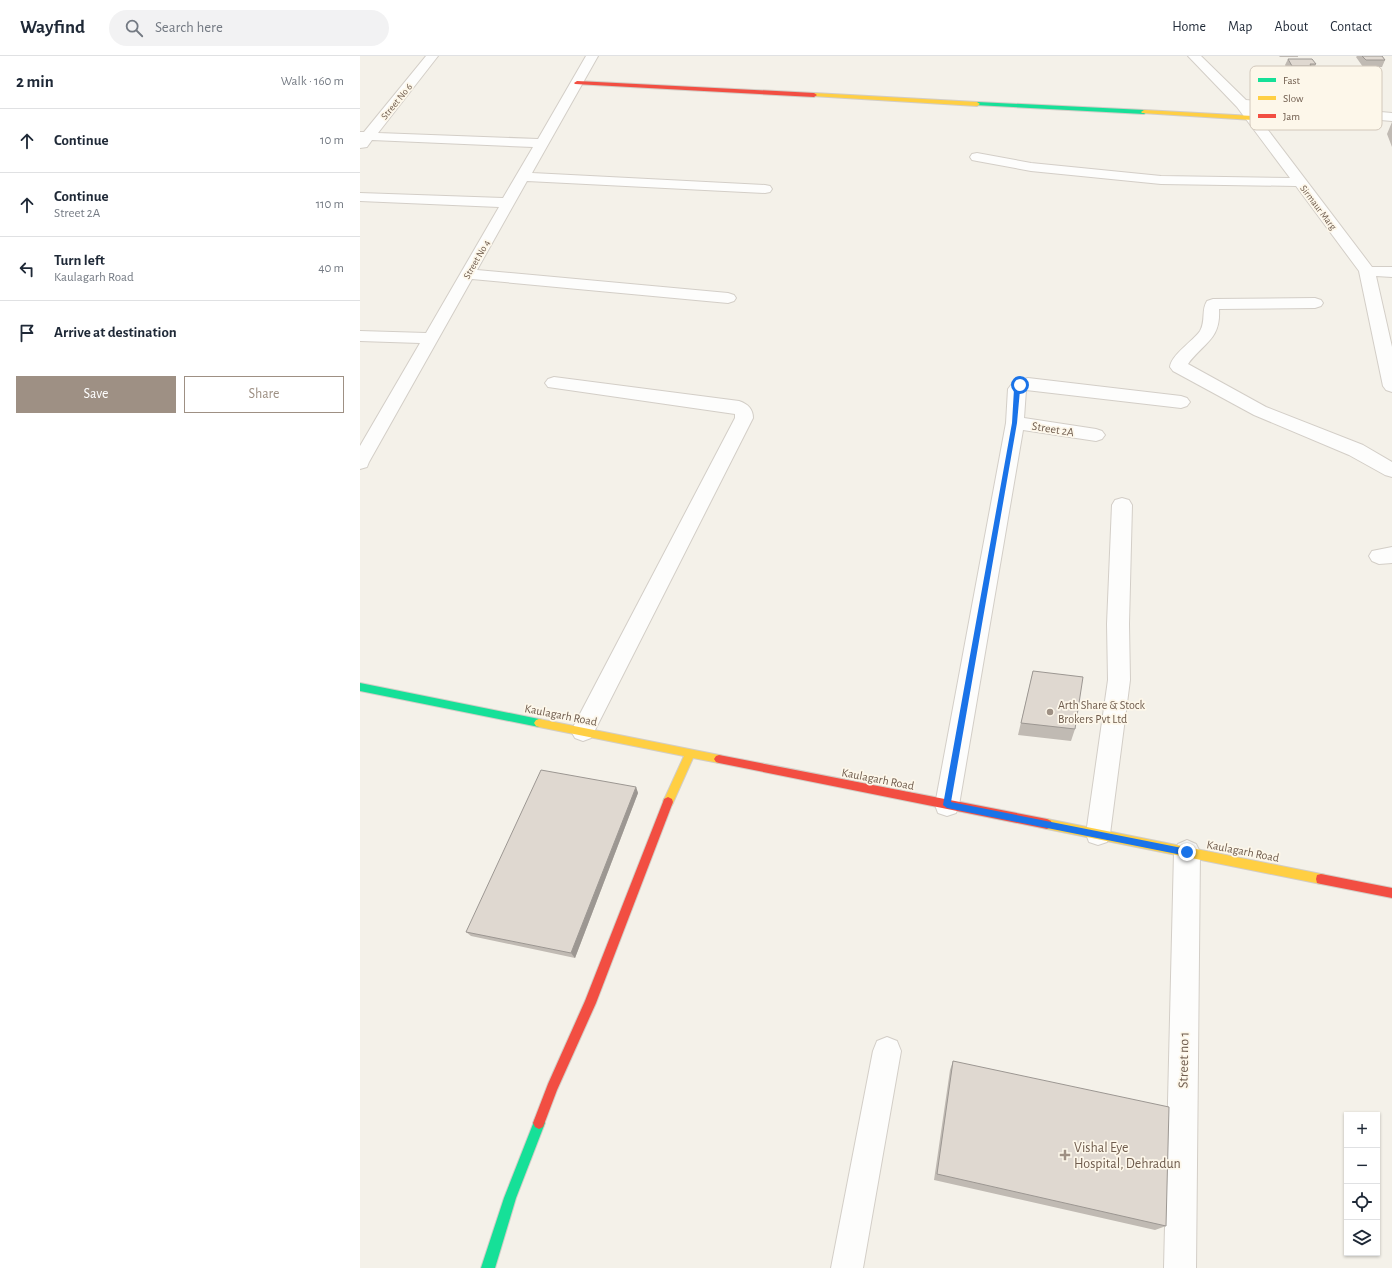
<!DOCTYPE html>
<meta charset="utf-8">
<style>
body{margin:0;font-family:"Alegreya Sans",sans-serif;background:#f2f2f3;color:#1f2937}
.controls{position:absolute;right:12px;bottom:12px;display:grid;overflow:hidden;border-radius:0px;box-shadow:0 1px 3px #0004}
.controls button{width:36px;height:36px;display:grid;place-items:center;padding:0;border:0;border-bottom:1px solid #e0e1e3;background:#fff;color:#1f2937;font:20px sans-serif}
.stop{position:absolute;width:12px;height:12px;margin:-9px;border:3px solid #1a73e8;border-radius:50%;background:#fff}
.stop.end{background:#1a73e8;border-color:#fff;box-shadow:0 1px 4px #0008}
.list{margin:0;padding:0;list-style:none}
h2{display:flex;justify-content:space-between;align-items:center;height:52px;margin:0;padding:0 16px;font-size:17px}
h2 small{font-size:13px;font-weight:400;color:#747a83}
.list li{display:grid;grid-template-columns:26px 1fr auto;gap:12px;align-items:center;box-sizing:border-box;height:64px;padding:0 16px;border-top:1px solid #e0e1e3}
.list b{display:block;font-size:15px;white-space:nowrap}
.list p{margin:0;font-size:13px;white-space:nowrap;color:#747a83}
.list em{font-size:13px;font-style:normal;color:#747a83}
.actions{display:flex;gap:8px;padding:12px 16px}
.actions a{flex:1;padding:9px 0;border:1px solid #9e9084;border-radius:0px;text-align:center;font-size:14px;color:#9e9084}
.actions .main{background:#9e9084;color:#fff}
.icon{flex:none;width:22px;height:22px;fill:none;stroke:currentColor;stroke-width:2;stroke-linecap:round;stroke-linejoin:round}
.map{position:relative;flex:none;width:1032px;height:1212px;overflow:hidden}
header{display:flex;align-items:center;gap:24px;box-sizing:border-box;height:56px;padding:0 20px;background:#fff;border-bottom:1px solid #e0e1e3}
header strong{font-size:19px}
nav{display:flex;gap:22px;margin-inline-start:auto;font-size:14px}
.search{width:280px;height:36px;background:#f2f2f3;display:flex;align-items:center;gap:10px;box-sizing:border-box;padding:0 14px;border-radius:22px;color:#747a83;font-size:15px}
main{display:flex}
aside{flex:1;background:#fff}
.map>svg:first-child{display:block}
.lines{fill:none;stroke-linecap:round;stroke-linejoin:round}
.street-casing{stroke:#d3cec7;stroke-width:2}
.fast-casing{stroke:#d2cdc6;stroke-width:2}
.slow-casing{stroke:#d2cdc6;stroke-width:2}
.jam-casing{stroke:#d2cdc6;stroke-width:2}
.street{fill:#fdfdfc;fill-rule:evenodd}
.fast{fill:#16e098;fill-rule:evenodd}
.slow{fill:#ffcf43;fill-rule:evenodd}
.jam{fill:#f24e42;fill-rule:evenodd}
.wall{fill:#c0bab3}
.shaded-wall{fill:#9c9792}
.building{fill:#dfd8d0;stroke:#9c9792}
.route{fill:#1a73e8}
.poi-dot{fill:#9e9084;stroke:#fdf7ea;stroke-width:1.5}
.labels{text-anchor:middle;stroke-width:3.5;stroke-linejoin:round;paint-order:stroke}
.far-street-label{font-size:10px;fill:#6f5c4d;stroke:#fdf7ea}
.street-label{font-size:12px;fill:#6f5c4d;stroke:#fdf7ea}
.poi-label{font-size:12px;fill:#6f5c4d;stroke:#fdf7ea;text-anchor:start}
.near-street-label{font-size:14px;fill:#6f5c4d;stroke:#fdf7ea}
.near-poi-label{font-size:14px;fill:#6f5c4d;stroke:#fdf7ea;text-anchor:start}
.key{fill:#fdf7ea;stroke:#d2c8bb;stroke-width:1}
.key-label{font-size:11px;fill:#6f5c4d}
</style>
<header>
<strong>Wayfind</strong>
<div class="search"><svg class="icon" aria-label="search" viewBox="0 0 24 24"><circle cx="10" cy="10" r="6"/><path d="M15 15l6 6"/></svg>Search here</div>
<nav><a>Home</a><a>Map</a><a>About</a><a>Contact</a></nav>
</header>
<main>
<aside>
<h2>2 min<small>Walk · 160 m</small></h2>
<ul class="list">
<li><svg class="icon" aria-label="ahead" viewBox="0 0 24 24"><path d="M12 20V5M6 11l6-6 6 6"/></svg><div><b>Continue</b></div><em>10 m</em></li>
<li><svg class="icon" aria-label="ahead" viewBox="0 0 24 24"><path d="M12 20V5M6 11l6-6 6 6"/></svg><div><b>Continue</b><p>Street 2A</p></div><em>110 m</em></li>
<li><svg class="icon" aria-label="left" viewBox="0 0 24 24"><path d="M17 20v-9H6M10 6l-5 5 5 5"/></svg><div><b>Turn left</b><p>Kaulagarh Road</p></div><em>40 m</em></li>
<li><svg class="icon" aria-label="arrive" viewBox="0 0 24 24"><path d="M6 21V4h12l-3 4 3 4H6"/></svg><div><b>Arrive at destination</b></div></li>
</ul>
<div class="actions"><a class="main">Save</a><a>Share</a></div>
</aside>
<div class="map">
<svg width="1032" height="1212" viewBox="0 0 1032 1212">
<rect width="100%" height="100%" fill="#f4f1e9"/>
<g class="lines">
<!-- street casing -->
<g class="street-casing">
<path id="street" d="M66,0H78L18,77L178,83L226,0H238L172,117L405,129L410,130L412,133L410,136L405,137L167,125L117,214L368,237L374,239L376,242L374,245L368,247L112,223L9,406L7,411L0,413V390L60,287L0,285V275L66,277L139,151L0,145V137L143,142L173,91L12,84L7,91L0,92V76H4Z
M828,0H841L886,44L1032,57V65L892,53L1012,211H1032V221L1016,220L1032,291V336L1026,334L1023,330L999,215L936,130L801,128L671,115L617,105L612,104L610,101L612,98L617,97L671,107L801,120L930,122L877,51Z
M955,242L961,244L963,247L961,250L955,252L859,253C861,284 843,287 828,308L906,351L1003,389L1032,406V421L1025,419L989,399L894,359L813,315L810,311C811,299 833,285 840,275C846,265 841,254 847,245L853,243Z
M194,321L379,345C388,348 393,353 393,362L231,682L223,685L215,682L211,675L375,362V358L188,331L185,327L188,323Z
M668,322L821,340L827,342L830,346L827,350L821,352L666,334L664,362L736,373L742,375L745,379L742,383L736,385L663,374L599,749L596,757L587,760L578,757L575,749L646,367L648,333L654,325Z
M762,442L769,444L772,449L769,568L770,624L750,778L747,786L738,789L729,786L726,778L748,624L747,568L752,449L755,444Z
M1032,491V507L1019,508L1012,505L1009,500L1012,495Z
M827,784L836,788L840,796L836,1212H804L814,796L818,788Z
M527,981L537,985L541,995L503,1212H471L513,995L517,985Z"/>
</g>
<!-- fast casing -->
<g class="fast-casing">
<path id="fast" d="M617,46L784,54L787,56L784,58L615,49V47Z
M0,627L179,663L182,664L184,667L182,670L179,671L0,635Z
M179,1061L183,1063L185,1067L156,1142L135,1212H121L144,1142L175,1063Z"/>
</g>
<!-- slow casing -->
<g class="slow-casing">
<path id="slow" d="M454,37L617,46L620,48L617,50L452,40V38Z
M784,54L893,60L896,62L893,64L782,57L781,56Z
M179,663L359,699L362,700L364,703L362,706L359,707L333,702L312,749L308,751L304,749L303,746L324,700L179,671L176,670L174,667L176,664Z
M687,763L961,818L965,819L966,823L965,827L961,828L687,773L683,771L682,768L683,765Z"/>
</g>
<!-- jam casing -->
<g class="jam-casing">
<path id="jam" d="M217,25L454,37L457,39L454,41L215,28L214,27Z
M359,699L687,763L691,765L692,768L691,771L687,773L359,707L356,706L354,703L356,700Z
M308,741L312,743L313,746L236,947L197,1034L183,1071L179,1073L175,1071L173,1067L188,1028L225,945L303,746L304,743Z
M961,818L1032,832V842L961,828L957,827L956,823L957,819Z"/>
</g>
<!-- street -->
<use href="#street" class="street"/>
<!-- fast -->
<use href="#fast" class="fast"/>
<!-- slow -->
<use href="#slow" class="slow"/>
<!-- jam -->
<use href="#jam" class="jam"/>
</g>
<!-- wall -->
<path class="wall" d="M919,0H938V1H920Z
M997,0H1022L1025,4L1022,11H1003L996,1Z
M928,3L956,8L953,15H949V17H929L925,9Z
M931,29L955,37L963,41L961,48H935L929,36Z
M1032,66V91L1027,78Z
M673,615L715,673L711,685L658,679Z
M276,731L278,737L215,902L111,880L106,876Z
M593,1005L806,1170L795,1174L574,1124L590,1014Z"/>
<!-- shaded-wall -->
<path class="shaded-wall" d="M276,731L278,737L215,902L211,897Z"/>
<!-- building -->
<path class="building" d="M1002,0H1022L1025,4H1006Z
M928,3H952L956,8H950L951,10H932Z
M673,615L723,621L715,673L661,667Z
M181,714L276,731L211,897L106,876Z
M593,1005L809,1051L806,1170L577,1118Z"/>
<!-- route -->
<path class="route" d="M658,328L663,329L660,334L657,367L591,746L827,793L831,796L827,800L587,752L583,749L652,367L654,333Z"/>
<!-- markers -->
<g class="poi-dot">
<circle cx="690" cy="656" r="4"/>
<path d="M703 1093h4v4h4v4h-4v4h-4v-4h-4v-4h4z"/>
</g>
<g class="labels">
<!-- far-street labels -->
<g class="far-street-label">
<text transform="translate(36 45) rotate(-51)" y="4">Street No 6</text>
<text transform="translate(959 151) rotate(53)" y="4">Sirmaur Marg</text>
<text transform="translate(116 203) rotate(-60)" y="4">Street No 4</text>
</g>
<!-- street labels -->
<g class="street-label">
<text transform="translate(693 373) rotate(9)" y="4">Street 2A</text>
<text transform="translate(201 659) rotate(11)" y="4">Kaulagarh Road</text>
<text transform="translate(518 723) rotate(11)" y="4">Kaulagarh Road</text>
<text transform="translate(883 795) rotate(11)" y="4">Kaulagarh Road</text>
</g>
<!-- poi labels -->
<g class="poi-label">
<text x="698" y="653">Arth Share &amp; Stock<tspan x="698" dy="14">Brokers Pvt Ltd</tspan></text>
</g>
<!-- near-street labels -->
<g class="near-street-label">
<text transform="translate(823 1004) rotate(-89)" y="5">Street no 1</text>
</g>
<!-- near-poi labels -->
<g class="near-poi-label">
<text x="714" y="1096">Vishal Eye<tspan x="714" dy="16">Hospital, Dehradun</tspan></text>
</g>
</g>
<!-- legend -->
<rect x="890" y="10" width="132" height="64" rx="6" class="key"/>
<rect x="898" y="22" width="18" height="4" fill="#16e098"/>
<rect x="898" y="40" width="18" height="4" fill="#ffcf43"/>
<rect x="898" y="58" width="18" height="4" fill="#f24e42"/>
<g class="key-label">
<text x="923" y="28">Fast</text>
<text x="923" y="46">Slow</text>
<text x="923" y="64">Jam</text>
</g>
</svg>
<div class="controls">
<button>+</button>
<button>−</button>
<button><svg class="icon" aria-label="locate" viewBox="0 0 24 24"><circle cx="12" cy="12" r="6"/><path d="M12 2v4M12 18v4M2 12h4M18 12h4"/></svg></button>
<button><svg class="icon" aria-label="layers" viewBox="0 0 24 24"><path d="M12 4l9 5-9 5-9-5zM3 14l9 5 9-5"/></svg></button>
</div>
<div class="stop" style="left:660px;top:329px"></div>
<div class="stop end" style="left:827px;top:796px"></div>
</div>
</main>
